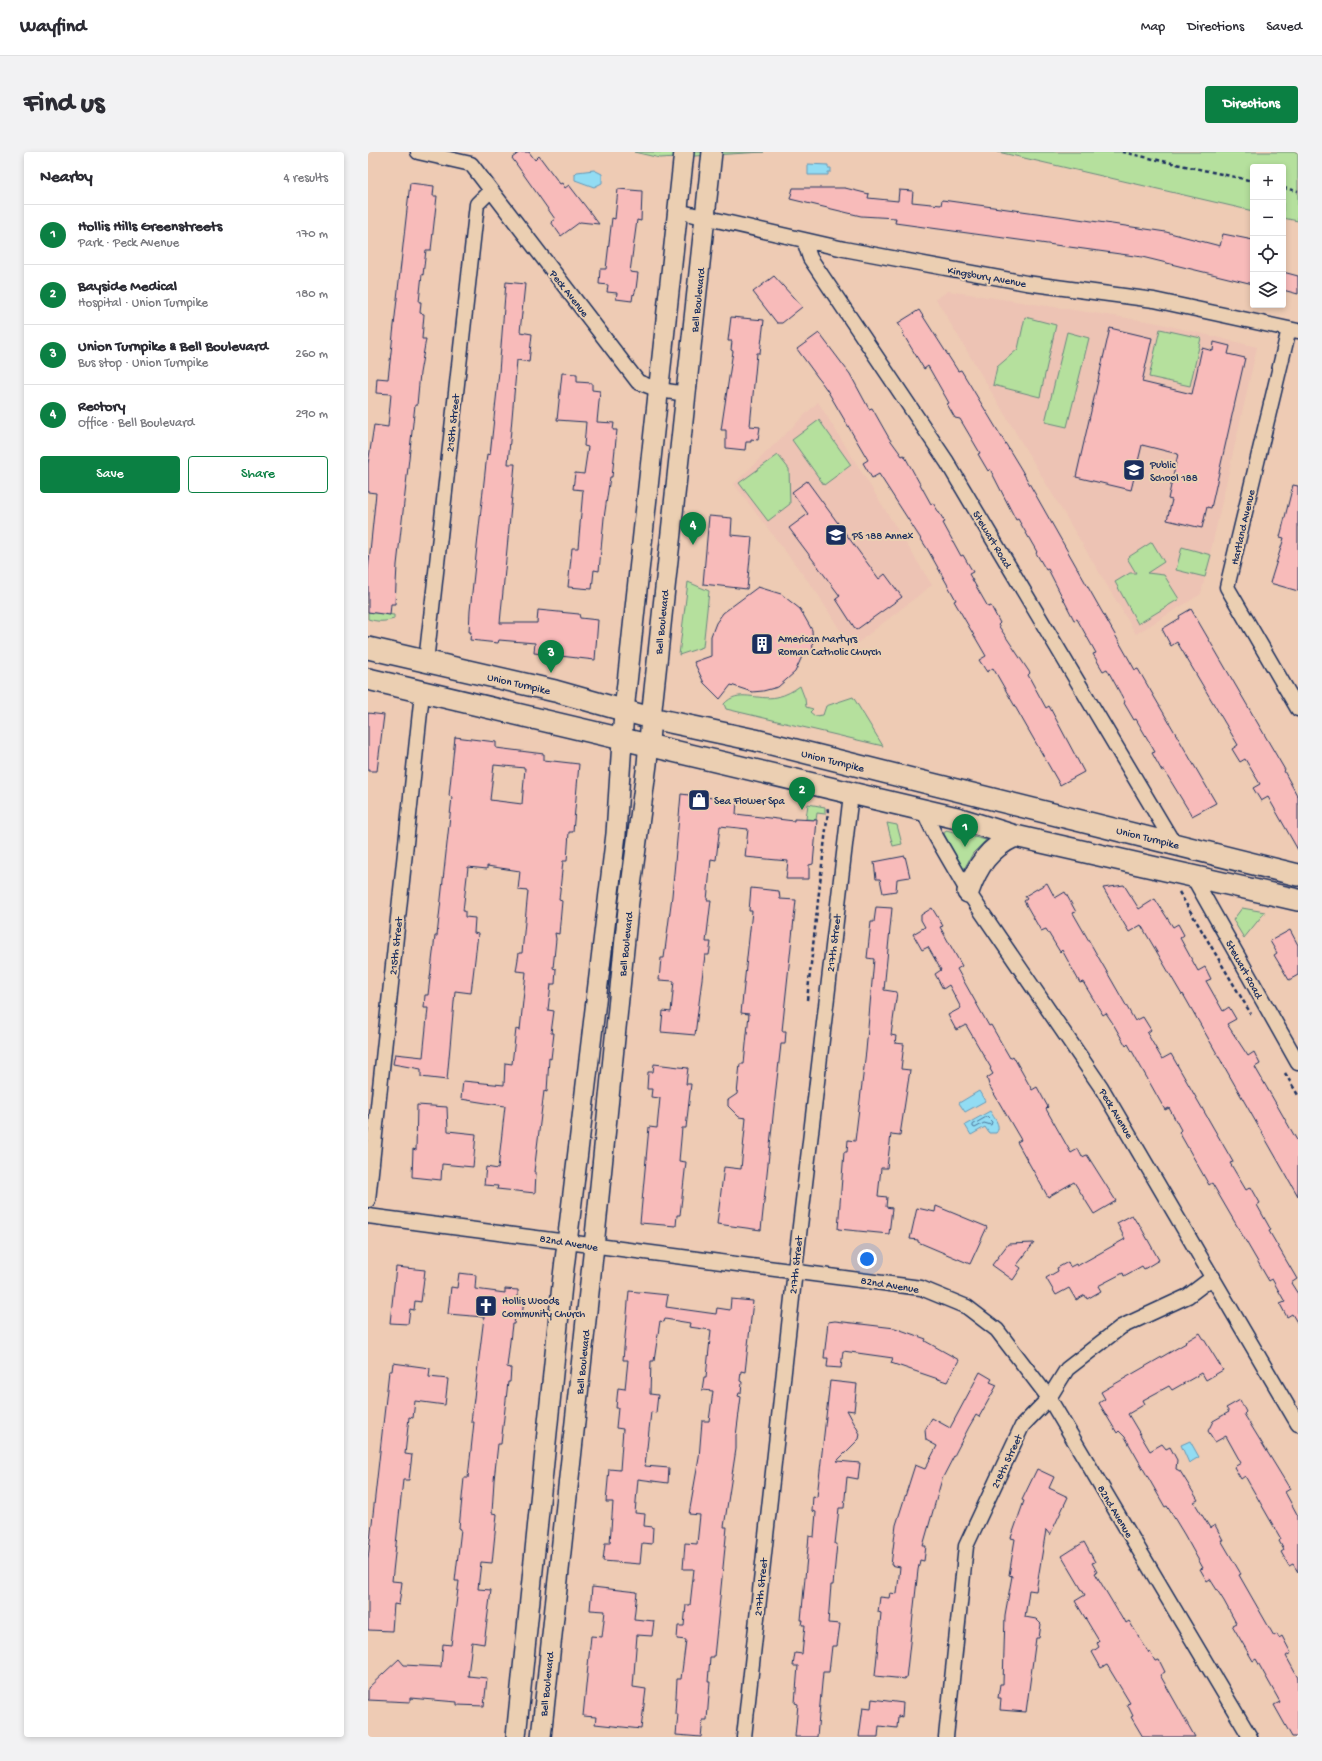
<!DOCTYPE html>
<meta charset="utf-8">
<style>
body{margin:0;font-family:"Gochi Hand",sans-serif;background:#f2f2f3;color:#2b2b33}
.controls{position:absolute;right:12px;top:12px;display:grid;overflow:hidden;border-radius:4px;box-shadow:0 2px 6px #0003}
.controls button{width:36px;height:36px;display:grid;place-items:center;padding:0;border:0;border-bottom:1px solid #e1e1e2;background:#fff;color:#2b2b33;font:20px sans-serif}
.you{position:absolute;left:499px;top:1107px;width:14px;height:14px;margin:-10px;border:3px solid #fff;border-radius:50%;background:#1a73e8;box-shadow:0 0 0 6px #1a73e833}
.badge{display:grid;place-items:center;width:26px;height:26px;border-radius:50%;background:#0b8043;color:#fff;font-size:13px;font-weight:700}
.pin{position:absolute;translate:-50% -33px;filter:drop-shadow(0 1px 2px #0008)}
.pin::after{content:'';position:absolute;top:21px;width:14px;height:12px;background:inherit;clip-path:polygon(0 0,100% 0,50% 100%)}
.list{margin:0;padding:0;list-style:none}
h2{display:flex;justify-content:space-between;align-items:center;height:52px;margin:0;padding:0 16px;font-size:17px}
h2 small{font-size:13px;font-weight:400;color:#7c7c81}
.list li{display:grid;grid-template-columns:26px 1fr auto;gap:12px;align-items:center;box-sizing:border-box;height:60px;padding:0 16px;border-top:1px solid #e1e1e2}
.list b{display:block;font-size:15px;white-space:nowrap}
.list p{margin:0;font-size:13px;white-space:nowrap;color:#7c7c81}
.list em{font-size:13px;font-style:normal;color:#7c7c81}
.actions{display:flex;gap:8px;padding:12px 16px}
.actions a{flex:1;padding:9px 0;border:1px solid #0b8043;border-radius:4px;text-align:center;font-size:14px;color:#0b8043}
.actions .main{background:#0b8043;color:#fff}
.icon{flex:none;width:22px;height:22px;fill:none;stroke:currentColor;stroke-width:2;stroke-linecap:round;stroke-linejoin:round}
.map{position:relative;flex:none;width:930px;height:1585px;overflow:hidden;border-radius:4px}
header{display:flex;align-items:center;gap:24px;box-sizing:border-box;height:56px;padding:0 20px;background:#fff;border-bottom:1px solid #e1e1e2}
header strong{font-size:19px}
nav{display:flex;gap:22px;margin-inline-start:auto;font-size:14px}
.intro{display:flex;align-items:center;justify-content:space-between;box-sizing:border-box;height:96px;padding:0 24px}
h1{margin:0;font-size:28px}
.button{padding:10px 18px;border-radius:4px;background:#0b8043;color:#fff;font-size:14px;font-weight:700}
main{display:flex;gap:24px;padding:0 24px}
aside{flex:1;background:#fff;border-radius:4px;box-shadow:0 2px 6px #0003}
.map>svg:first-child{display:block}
.built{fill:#edc3b4}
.green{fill:#b5e09d;stroke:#68887e}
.water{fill:#92dcf3;stroke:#6297b7}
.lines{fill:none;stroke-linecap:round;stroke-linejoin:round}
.shore{stroke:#4b749a;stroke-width:1}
.building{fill:#f8bbba;stroke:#1b2f5e;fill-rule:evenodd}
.street-casing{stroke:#1b2f5e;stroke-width:17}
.secondary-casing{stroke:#1b2f5e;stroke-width:22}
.primary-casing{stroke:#1b2f5e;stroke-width:24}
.path{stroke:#1b2f5e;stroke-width:2.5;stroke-dasharray:4 3;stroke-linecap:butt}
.street{stroke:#ebcfb2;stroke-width:14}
.secondary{stroke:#ebcfb2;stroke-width:19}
.primary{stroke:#ebcfb2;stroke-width:21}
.labels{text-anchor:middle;stroke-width:4;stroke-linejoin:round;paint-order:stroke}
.street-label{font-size:11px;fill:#1b2f5e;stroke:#ebcfb2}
.poi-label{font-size:11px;fill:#1b2f5e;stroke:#ebcfb2;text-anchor:start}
</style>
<header>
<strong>Wayfind</strong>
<nav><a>Map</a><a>Directions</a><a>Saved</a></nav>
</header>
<div class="intro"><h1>Find us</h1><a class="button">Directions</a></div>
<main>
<aside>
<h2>Nearby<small>4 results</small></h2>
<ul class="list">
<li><span class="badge">1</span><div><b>Hollis Hills Greenstreets</b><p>Park · Peck Avenue</p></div><em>170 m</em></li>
<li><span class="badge">2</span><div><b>Bayside Medical</b><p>Hospital · Union Turnpike</p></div><em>180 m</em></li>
<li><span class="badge">3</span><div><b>Union Turnpike &amp; Bell Boulevard</b><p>Bus stop · Union Turnpike</p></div><em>260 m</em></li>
<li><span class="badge">4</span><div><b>Rectory</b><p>Office · Bell Boulevard</p></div><em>290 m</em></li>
</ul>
<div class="actions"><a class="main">Save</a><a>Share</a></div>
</aside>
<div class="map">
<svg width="930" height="1585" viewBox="0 0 930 1585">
<rect width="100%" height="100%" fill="#eecbb4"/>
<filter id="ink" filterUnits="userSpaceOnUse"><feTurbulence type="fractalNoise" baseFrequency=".025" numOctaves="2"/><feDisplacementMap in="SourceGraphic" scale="8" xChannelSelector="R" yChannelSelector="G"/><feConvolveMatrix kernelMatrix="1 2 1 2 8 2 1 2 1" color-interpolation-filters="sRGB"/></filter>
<g filter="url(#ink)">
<!-- built -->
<path class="built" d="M580,139L785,170L889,195L833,442L768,482L568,147Z
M450,250L564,433L483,496L449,441L366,332Z"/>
<!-- green -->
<path class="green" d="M266,0H396L292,6Z
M630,0H930V69L915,66V15H885V59Z
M657,165L688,173L672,245L625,233L629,215L650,197Z
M792,177L833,186L822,234L781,225Z
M699,180L721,186L699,275L677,270Z
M451,268L483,313L456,333L424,288Z
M410,303L421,317L422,352L400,369L371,331Z
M784,390L796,410L779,421L796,423L811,447L770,472L747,430L762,421H768L759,406Z
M814,395L843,403L837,425L808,418Z
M320,430L341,439L335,495L311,503Z
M0,460L26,463V467C16,470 10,470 0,467Z
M432,534L437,547L438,555L445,557L442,560L447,564L455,563L458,554L485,545L515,594L358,557L356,552C370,536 390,549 409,545C418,543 425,539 432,534Z
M440,652L457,655V662L449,661L448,668L438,667Z
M519,671L529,673L534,692L525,694Z
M578,678L618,688L605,701L596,717L576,682Z
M874,756L897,760L876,786L865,768Z"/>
<!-- water -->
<path class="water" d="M440,12L460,13V16H463V20H460V23H440Z
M226,18L234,22V31L226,35L207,28V22L209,20Z
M611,939L617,949L597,960L591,951Z
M622,959C626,966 634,974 628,981H621L617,975L603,983L597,973Z
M822,1289L831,1305L821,1311L813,1293Z"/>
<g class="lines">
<!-- shore -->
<path class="shore" d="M619,965L624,970L623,973L616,971L607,976L605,975V973Z"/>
</g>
<!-- building -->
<path class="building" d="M152,0H161L167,8L171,4L192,32L194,31L197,36L201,33L231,72L212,70L193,84L183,70L187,67L144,6Z
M42,31L66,34L65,44H69L63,98H58L55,123L54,122L51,150H53L52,161L56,162L54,187H58L52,221L49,253H47L29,413L27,452H23L22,463L0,460V419L8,341L0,340V312L6,273L20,275L23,242L8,241L9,226L20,227Z
M425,36H477L501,42L500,46L530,49L531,38L545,39L544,50L573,53L574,48L690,64L798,80L852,94L855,82L885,88V132L774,105L527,71L528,66L493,64L422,47Z
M250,37L274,39L273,69L269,68L262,120L270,121L268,137L266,143L265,142L264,149L248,147L249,141L239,140L240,133L231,132L232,117H238L244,66L247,67Z
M915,120L930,124V142L915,138Z
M406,124L434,155L414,171H409L385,140Z
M138,130L157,132L152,180L164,182L161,210L149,208L140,312H147L132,471H169L170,458L211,462L212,466L230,468L227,508L166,501L167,491L131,488L130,491L102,488L103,480H101L102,459L119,302L122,303L131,220Z
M551,158L590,219L593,218L653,317L767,518L770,517L848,651L824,664L796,618L794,619L784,601L787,600L768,567L766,568L756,551L757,550L739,517L735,519L725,502L728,501L709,467L706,468L680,417L678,418L668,401L669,400L650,367L648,368L622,317L620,319L610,302L612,301L592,267L587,266L579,252L581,251L560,214L556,217L535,182L536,181L530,171Z
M363,165L396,168L392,201H389L382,274L392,275L390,288L383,287V290H378L377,298L358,296V278H353L365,199L363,198L364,189H360Z
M742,176L784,186L774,230L824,242L834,196L845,199L846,190L862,194L860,202L877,206L843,356L839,355L834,376L799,368L804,348L800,347L810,302L774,293L763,338L708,325Z
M451,181L482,222L501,257L504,256L521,286L534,304L536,303L563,352L565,351L577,370L575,371L593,404L595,403L605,420L601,422L620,455L623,454L632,471L630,473L662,521L660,523L678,556L681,554L716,620L692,633L625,516L619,520L611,508L618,504L586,449L588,448L560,398L511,322L504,326L495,311L500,308L459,238L429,197Z
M194,221L209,222V230L224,231V238L232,239L229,270L246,271L245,278H249L244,325H242L236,366L231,419L226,418L224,437L200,435L204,396H210L215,338L205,337L207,321L216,322L220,295L216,294L218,270L189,268Z
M439,329L511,427L517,422L534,445L488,478L468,447L472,444L421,376L440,362L424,340Z
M925,333L930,334V439L902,431L916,386L912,385Z
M341,364L364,366L363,383L384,385L379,437L335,432Z
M390,435L413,442L432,457L444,478L445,502L436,500L427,520L410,535L395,539L384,540L363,533L352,547L336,531L326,510L343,504V484L348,471L355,461Z
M823,457L917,618L916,619L930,645V698L900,645L893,649L885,636L892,632L877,607L872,610L864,597L870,593L809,490L803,494L794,477L812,466L811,464Z
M0,561L16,563L9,619H0Z
M87,585L128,590V596L176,602V608L211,612L205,680H201L199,709H195L191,748L194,749L191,782L187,781L188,787L185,816L188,817L187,832H183L180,858L186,859L183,881H186L183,907L181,906L179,940L176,939L172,971L166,1020H168L167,1041L129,1037L130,1034L116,1033L118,1015L130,1017L137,954L93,947L95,929L136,933L137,911L144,912L148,877L152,878L158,820L148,819L151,801H154L160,739L150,738L152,719L119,714V717L100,715L95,759H97V765L107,766L106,781L110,782L103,841L87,839L79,928L53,925V917L25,912L27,902L55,905L60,856H56L57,843H60L67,784H69L84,645L81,644ZM126,613L157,616L154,652L122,648Z
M313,642L369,649L368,662L426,669V667L449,668L445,712L441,713V727H418L420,709L377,705L380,677L352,674L348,708L343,707L339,748H343L338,790H343L341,803H337L327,883L293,880L295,859L303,860L306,829L291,828L293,806H296L304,744Z
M537,704L542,725L529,727L528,739L515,741L512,727H508L506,710Z
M679,731L687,746L697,740L708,760L705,761L767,869L775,865L783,878L779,881L794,907L803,902L865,1010L862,1011L878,1038L883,1035L892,1051L889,1053L903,1078L901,1079L929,1127L923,1131L930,1142V1172L924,1162L919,1165L912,1152L917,1150L904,1127L901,1129L844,1031L841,1033L811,980L813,978L801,956L797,958L760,892L758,894L744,870L738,861L735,863L715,830L712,831L694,798L692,800L678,777L673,779L656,749L659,747L657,744Z
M756,733L771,757L787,747L805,775L810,772L816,783L812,786L830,819L837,815L843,827L838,829L855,859L861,855L868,867L859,872L880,904L886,900L892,912L887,915L930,990V1044L815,842L814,843L773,773L761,780L735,736Z
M383,736L411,739L412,747L428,748L414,879H418L417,892H413L408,936L393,1078L349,1072L356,1015L373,1017L378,966L371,965L360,954V948L369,942L372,912H376L381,862L373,861L384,759H381Z
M508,755L524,756L516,838L529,840L523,883L528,884L527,891L536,892L533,917L542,918L532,983L523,982L519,1016H513L510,1044L519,1045L518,1055L524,1056L521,1082L470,1077L476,1000H479L480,988L487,989L498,899L506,807L499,806L503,770H506Z
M564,756L575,774L572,775L594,814L589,817L621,874L623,873L642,906L645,904L664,938L669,935L680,955L678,957L703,1001L710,997L714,1005L719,1003L748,1049L726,1062L706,1030L680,1045L649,990L653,988L621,933L619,926L625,922L622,917L623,916L598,873L588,878L580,863L593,856L581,833L575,837L567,822L573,818L560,795L554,798L545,782L557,775L553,768V763Z
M922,778L930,793V823L921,828L906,803L909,801L902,789Z
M286,912L320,916L318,932H323L318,976H314L311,1009L318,1010L312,1063H309L308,1074L272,1071L281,975L289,976L292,946L283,945L284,937H279L280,920H285Z
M49,953L79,955L80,979L108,982L105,1015L74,1012L73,1028L44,1025L45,997L48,998Z
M568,1054L619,1075L602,1112L550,1090V1088L542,1087L549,1056L567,1060Z
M764,1063L769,1071L770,1070L791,1108L776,1117L774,1114L756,1124L755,1121L730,1134L733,1139L719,1147L717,1143L708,1148L701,1136L688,1143L678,1126L690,1119L689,1116L700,1110L702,1115L708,1112L709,1114L757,1087L749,1071Z
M666,1091L649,1113L653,1116L645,1128L624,1113L640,1092Z
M28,1115L57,1118L53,1150L47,1149L46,1158L42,1157L40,1172L22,1171Z
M91,1121L108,1123L107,1137L137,1141V1137L150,1138V1145L156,1146L154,1166L147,1165L146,1172H144L139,1215L143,1216L142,1230H140L133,1292H130L126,1328L124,1361L129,1362L124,1411L113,1410L110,1437L123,1438L116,1492L104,1490L100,1524L119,1526L116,1554L89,1553V1550L42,1546V1550L0,1548V1536L31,1507L36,1513L73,1515L75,1492L83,1493L91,1429H87L93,1377L91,1376L96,1326H100L106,1270H103L116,1165L80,1162L83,1135L89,1136Z
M261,1139L300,1143L298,1155L348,1162L349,1156L362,1158L363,1147L385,1149L377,1220L373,1219L372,1229L374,1230L373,1241H371L370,1244L373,1245L368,1284V1297L356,1375H359L350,1466L346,1505H342L340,1530H342L339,1568H335L333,1585L308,1583L310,1562H307L309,1527H313L318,1488L309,1487L310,1474H316L318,1453H322L326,1417H315L317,1391L329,1392L332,1363L321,1362L331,1306L334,1269H341L345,1239L334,1238L336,1225H338L343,1178L321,1175L322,1171L297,1167L296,1170L292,1169L286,1209H283L282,1242L290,1243L288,1261L283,1260L277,1314L301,1316L300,1331L270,1327L267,1361L277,1362L276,1374L285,1375L284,1392L274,1391L272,1412L235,1409L237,1391H242L245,1350H238L241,1317L252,1318L255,1277L248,1276L250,1256H248L250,1236L257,1237L260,1208H255Z
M467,1169L527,1176L558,1187L557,1189L591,1208L579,1230L523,1211L525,1206L475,1199L473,1216L459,1215L460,1206H456L460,1170Z
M832,1181L855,1218L838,1228L834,1221L804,1238L801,1234L775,1248L777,1252L760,1262L782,1299L794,1292L798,1297L802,1295L809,1308L808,1317L812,1319L830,1348L826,1350L842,1376L847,1373L855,1388H853L873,1422L871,1423L906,1484L909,1482L911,1486L914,1484L923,1501L918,1504L930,1526V1585H924L906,1553L912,1550L888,1507L885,1509L864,1473L868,1471L856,1449L842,1427L839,1429L832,1417L835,1416L816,1382L799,1354L797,1355L757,1285L751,1279L749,1281L731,1251L737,1247L733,1240L818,1191L817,1190Z
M25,1211L62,1216L61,1225L80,1227L77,1253L47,1249L45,1266L41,1265L37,1302L44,1303L41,1328H35L24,1429L34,1430L31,1453L26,1452L24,1479L0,1478V1407L21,1219H24Z
M612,1220L624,1227L622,1230L629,1233L611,1265L608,1263L601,1275L574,1327L555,1394H558L556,1409L552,1408L550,1418L538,1527L507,1524L513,1461L510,1460L512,1445L521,1446L522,1441L529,1442L532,1415L523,1413L528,1373L547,1313L557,1317L569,1294L558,1288L557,1278L564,1266L582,1276Z
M462,1229L489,1232L486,1259L479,1258L492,1282L491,1287L469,1309L492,1311L490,1327L479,1325L476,1356H471L467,1392H469L465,1433H463L460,1471L472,1472L469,1494H464L461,1520H455L449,1585H427L430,1552L427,1551L430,1514H425L427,1501L434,1502L437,1473H434L435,1468H433L441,1384L446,1385L448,1360L444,1359L445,1344L449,1345Z
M872,1248L878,1260L876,1262L922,1337L917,1340L930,1364V1420L925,1412L921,1414L913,1400L916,1398L911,1389L913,1387L877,1324L873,1327L866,1315L873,1311L858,1284L847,1290L840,1279L845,1269L861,1260L858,1256Z
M669,1317L686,1325L681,1336L700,1345L682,1383L678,1378L668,1439L661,1438L657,1465L668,1467L673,1472L671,1486H668L658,1560L632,1558L633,1546H630L632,1532H635L637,1463L644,1424L641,1423L647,1387L643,1386L656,1349L654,1348Z
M716,1390L727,1410L724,1411L729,1420L727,1421L755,1468L756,1467L758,1471L761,1469L781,1501L782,1500L787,1509L791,1508L797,1520L792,1523L827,1585H775L763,1565L765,1564L759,1552L762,1551L739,1513L733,1516L724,1500L731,1495L729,1491L731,1489L707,1449L717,1443L694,1404Z
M224,1435L269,1440L266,1467L286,1469L284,1484L269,1483L265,1535L278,1537L273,1577L227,1572L228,1565L215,1564L223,1484L234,1485L237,1459L222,1458Z
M504,1547L535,1551L534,1565L530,1564L529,1576L511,1574L510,1585H491L495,1555L503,1556Z"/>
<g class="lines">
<!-- street casing -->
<g class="street-casing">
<path id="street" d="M50,0L103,12L270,230L291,238L319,242
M309,59L476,97L658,131L786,148L930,179
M436,88L442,106L579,310L806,692
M921,177L859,435L930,557
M58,510L109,52L123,38
M555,658L567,683L600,740L733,935L930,1272
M824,723L930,911
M0,1048L54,541
M0,1064L553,1136L599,1155L629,1178L681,1246L882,1585
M376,1585L430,1091L483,642
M578,1585L598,1394L654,1274L681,1246L699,1217L753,1175L820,1144L845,1125"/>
</g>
<!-- secondary casing -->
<g class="secondary-casing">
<path id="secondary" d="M148,1585L194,1133L248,682L256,559L316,0
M173,1585L226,1094L260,757L279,612L283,566L344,0"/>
</g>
<!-- primary casing -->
<g class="primary-casing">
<path id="primary" d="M0,496L187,539L283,566L387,588L930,723
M0,527L589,666L647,684L930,748
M600,740C609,714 621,696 647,684"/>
</g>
<!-- path -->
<path class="path" d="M754,0L885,29
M915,36L930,39
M811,740L883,862
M439,848L460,659L459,654
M917,921L930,943"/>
<!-- street -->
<use href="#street" class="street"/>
<!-- secondary -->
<use href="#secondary" class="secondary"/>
<!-- primary -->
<use href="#primary" class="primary"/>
</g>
</g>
<!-- icons -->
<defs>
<g id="school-square" transform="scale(1.15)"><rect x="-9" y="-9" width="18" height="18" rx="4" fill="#1b2f5e" stroke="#ebcfb2"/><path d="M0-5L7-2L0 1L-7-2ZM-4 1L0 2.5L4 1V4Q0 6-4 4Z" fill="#fff"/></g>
<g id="building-square" transform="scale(1.15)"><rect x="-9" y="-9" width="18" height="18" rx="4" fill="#1b2f5e" stroke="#ebcfb2"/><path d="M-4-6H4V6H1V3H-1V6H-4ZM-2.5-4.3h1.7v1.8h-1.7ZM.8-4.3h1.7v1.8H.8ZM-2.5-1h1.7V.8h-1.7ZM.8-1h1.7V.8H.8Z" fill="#fff"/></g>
<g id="shop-square" transform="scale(1.15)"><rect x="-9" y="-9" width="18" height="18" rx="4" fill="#1b2f5e" stroke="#ebcfb2"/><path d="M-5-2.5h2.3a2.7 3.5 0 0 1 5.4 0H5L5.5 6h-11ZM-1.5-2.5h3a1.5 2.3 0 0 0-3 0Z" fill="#fff"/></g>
<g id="church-square" transform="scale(1.15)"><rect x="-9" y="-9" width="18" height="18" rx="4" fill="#1b2f5e" stroke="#ebcfb2"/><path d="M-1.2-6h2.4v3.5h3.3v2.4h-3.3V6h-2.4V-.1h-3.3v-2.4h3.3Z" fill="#fff"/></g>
</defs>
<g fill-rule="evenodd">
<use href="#school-square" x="766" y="318"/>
<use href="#school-square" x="468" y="383"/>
<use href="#building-square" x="394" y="492"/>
<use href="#shop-square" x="331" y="648"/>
<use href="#church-square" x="118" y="1154"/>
</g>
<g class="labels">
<!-- street labels -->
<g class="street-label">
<text transform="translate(619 124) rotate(10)" y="4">Kingsbury Avenue</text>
<text transform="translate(202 141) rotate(52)" y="4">Peck Avenue</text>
<text transform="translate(329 148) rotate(-84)" y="4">Bell Boulevard</text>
<text transform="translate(84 271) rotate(-84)" y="4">215th Street</text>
<text transform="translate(874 375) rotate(-77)" y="4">Hartland Avenue</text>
<text transform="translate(625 387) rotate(59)" y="4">Stewart Road</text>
<text transform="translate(293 470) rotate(-84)" y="4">Bell Boulevard</text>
<text transform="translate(151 531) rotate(13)" y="4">Union Turnpike</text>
<text transform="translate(465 608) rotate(14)" y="4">Union Turnpike</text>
<text transform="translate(780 685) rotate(14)" y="4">Union Turnpike</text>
<text transform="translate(465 791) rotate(-83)" y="4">217th Street</text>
<text transform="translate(257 792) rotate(-84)" y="4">Bell Boulevard</text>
<text transform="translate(27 794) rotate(-84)" y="4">215th Street</text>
<text transform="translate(877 817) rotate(61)" y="4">Stewart Road</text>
<text transform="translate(749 961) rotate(59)" y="4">Peck Avenue</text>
<text transform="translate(201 1090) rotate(9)" y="4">82nd Avenue</text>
<text transform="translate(427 1113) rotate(-84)" y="4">217th Street</text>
<text transform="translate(522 1132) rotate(9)" y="4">82nd Avenue</text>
<text transform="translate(214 1210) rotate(-84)" y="4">Bell Boulevard</text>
<text transform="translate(638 1309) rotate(-65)" y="4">218th Street</text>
<text transform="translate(748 1359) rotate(59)" y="4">82nd Avenue</text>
<text transform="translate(392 1435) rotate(-84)" y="4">217th Street</text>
<text transform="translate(178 1532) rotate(-84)" y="4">Bell Boulevard</text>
</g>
<!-- poi labels -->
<g class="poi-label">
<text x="782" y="316">Public<tspan x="782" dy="13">School 188</tspan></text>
<text x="484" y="387">PS 188 Annex</text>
<text x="410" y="490">American Martyrs<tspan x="410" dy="13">Roman Catholic Church</tspan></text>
<text x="346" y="652">Sea Flower Spa</text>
<text x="134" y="1152">Hollis Woods<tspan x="134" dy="13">Community Church</tspan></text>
</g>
</g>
</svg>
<div class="controls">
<button>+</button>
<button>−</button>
<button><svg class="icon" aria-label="locate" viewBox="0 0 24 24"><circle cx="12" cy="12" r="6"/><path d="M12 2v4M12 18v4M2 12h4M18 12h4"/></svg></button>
<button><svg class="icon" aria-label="layers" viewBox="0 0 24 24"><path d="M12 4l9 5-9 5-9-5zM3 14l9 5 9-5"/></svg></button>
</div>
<div class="you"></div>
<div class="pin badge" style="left:597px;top:695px">1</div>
<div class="pin badge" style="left:434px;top:658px">2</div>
<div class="pin badge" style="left:183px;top:521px">3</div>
<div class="pin badge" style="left:325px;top:393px">4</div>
</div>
</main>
